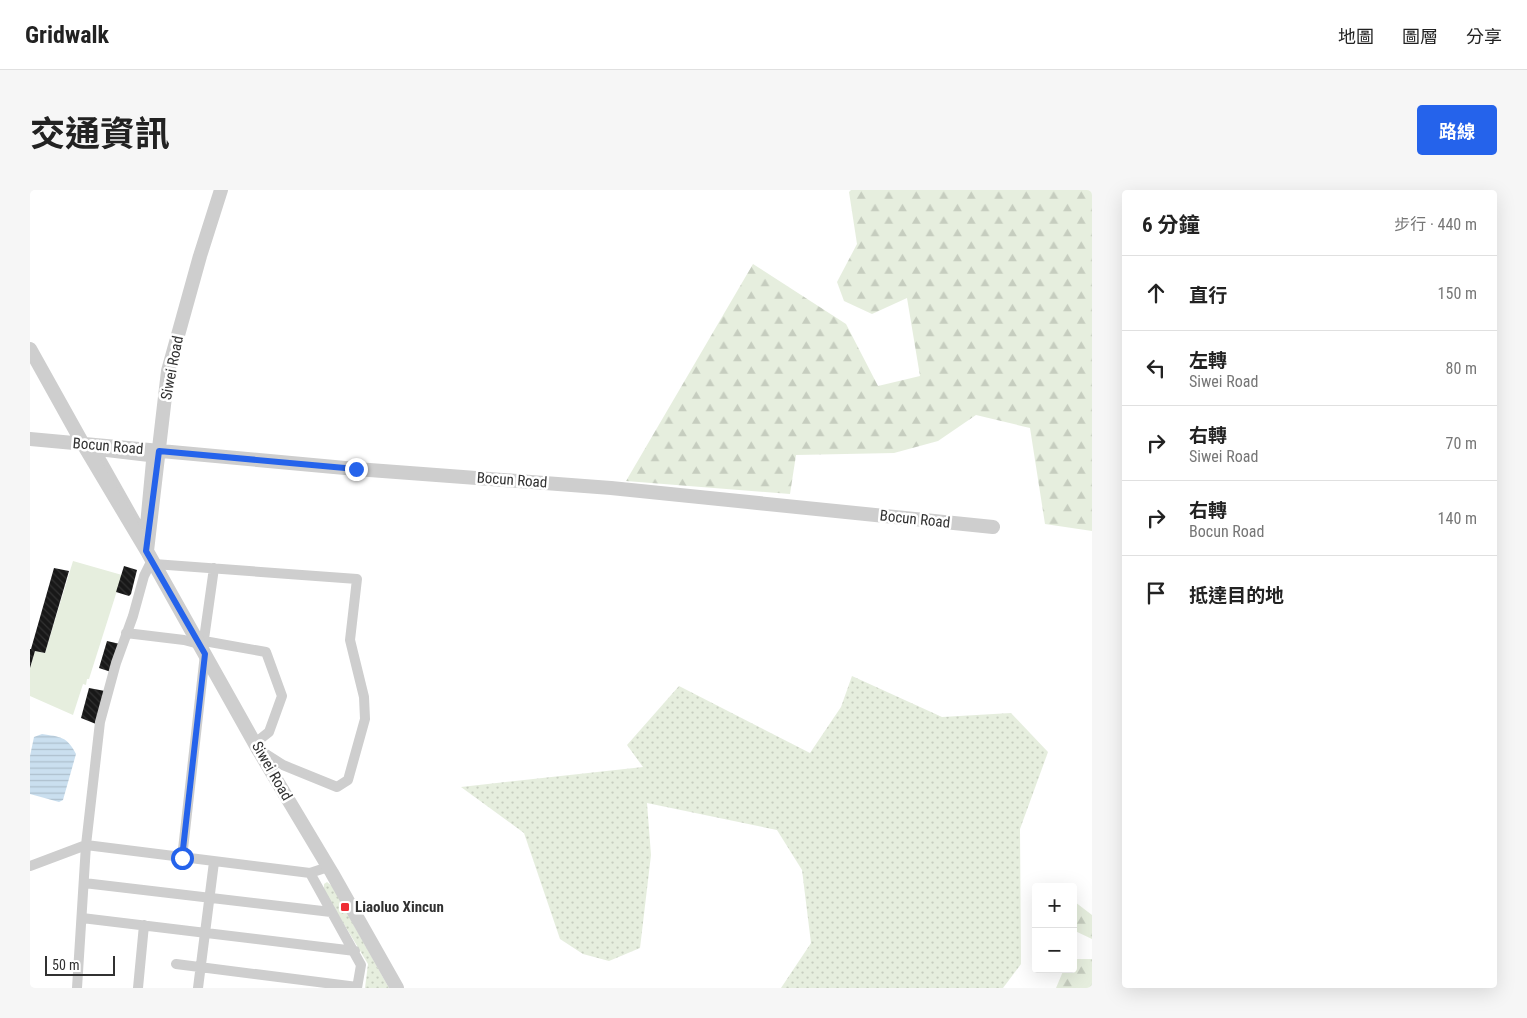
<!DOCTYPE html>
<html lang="zh-TW">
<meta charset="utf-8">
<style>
body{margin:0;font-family:"Roboto Condensed","Noto Sans TC",sans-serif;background:#f6f6f6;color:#222}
.controls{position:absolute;right:15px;bottom:15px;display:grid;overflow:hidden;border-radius:5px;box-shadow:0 5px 20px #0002}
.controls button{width:45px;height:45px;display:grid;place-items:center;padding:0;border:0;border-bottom:1px solid #e0e0e0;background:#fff;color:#222;font:25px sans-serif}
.scale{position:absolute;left:15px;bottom:12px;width:70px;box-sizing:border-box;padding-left:5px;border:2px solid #313131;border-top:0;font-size:14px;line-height:18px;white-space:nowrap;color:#313131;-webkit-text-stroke:4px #fff;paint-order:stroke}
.stop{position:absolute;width:15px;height:15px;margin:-11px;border:4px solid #2563eb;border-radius:50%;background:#fff}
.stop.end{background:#2563eb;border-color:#fff;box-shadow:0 1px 5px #0008}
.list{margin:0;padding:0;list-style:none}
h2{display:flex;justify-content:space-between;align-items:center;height:65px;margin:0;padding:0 20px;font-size:21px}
h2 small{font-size:16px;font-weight:400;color:#767676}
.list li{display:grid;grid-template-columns:32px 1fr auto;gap:15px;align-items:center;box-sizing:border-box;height:75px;padding:0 20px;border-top:1px solid #e0e0e0}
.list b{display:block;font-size:19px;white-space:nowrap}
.list p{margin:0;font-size:16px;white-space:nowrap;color:#767676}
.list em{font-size:16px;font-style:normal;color:#767676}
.icon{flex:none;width:28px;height:28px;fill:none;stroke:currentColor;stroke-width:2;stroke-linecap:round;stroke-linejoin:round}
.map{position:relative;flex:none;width:1062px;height:798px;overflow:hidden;border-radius:5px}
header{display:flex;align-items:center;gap:30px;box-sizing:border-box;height:70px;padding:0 25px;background:#fff;border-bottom:1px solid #e0e0e0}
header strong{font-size:24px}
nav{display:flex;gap:28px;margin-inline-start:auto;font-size:18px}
.intro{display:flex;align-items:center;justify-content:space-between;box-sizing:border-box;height:120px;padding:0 30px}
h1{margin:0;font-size:35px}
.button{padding:12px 22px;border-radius:5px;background:#2563eb;color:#fff;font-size:18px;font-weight:700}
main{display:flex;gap:30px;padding:0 30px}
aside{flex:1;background:#fff;border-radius:5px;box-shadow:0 5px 20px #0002}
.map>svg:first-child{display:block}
.grass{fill:url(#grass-dots)}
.forest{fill:url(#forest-firs)}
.park{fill:#e6eede}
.water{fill:url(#water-rules)}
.building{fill:url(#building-back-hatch)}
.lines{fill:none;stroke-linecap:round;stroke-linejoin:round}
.pedestrian{stroke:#cecece;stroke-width:8}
.minor{stroke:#cecece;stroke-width:10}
.tertiary{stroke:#cecece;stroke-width:14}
.route{stroke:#2563eb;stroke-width:6}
.poi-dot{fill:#ef2c34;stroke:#fff;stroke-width:2}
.labels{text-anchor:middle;stroke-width:5;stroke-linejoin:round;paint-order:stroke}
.street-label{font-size:15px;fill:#313131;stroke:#fff}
.poi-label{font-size:15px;font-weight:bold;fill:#313131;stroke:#fff;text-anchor:start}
</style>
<header>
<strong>Gridwalk</strong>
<nav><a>地圖</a><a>圖層</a><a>分享</a></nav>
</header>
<div class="intro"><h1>交通資訊</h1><a class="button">路線</a></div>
<main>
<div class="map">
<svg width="1062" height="798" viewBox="0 0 1062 798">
<defs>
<pattern id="grass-dots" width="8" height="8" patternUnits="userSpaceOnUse" patternTransform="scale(1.25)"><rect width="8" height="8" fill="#e6eede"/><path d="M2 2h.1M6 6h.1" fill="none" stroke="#c6cdbf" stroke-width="1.8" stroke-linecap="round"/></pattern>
<pattern id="forest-firs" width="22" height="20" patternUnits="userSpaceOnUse" patternTransform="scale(1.25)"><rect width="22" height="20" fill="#e6eede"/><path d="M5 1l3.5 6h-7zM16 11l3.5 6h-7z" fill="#c6cdbf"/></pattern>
<pattern id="water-rules" width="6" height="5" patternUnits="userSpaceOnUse" patternTransform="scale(1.25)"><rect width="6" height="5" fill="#cadfef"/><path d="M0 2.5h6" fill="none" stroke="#aec0cd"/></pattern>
<pattern id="building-back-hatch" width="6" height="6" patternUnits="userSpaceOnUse" patternTransform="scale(1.25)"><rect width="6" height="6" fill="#181818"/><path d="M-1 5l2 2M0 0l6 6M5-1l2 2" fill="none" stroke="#313131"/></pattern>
</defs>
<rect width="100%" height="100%" fill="#fff"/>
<!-- grass -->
<path class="grass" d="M822,486L912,527L981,523L1018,562L990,639L991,774L973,798H751L781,753L772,680L747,640L617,613L621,665L610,758L579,771L553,764L530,749L494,643L431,597L613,577L597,555L649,496L780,563L811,517Z
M297,692L302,696L359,798H335L338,774L294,701V694Z"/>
<!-- forest -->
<path class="forest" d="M821,0H1062V341L1015,334L1000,238L946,225L908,251L864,263L766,265L760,304L596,291L723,74L816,134L848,196L890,186L877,108L842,124L814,111L807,92L827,54L819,2Z
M1045,712L1062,725V749L1043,740Z
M1043,769H1062V798H1026L1034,779H1043Z"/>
<!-- park -->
<path class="park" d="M43,371L92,385L59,489H57L56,495L53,494L43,525L0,506V478L5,461L15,463Z"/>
<!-- water -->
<path class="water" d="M12,544C30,547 37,546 46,564L33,610L29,612L0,604V566L4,547Z"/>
<!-- building -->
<path class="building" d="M94,376L107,380L101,404L99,406L86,402Z
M24,378L39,381L15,463L5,461L0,478V459H1Z
M77,451L90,454L81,482L69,478Z
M59,498L75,501L66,534L51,528Z"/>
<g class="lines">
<!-- pedestrian -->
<path class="pedestrian" d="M68,262L119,268L120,271L114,335L111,336L108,333Z"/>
<!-- minor -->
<path class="minor" d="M124,374L327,389L320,450L334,507L335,529L318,590L307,597L253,575L231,561
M96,443L154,450L169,454
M174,451L236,462L252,506L239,542L225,553
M173,456L184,378
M152,668L175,464
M0,676L56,655L280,683L298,677
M280,683L331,775L327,798
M54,693L301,722
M52,728L325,761
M146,774L327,797
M47,798L56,655L70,532L86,473L103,426L114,386L122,370
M108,798L114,735
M168,798L184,672"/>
<!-- tertiary -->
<path class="tertiary" d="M0,159L53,254L118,363L229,561L302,683L367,798
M0,249L326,279L581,298L963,337
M117,361L138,181L170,66L191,0"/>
</g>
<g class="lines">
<!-- route -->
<path class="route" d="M152,668L175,464L116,361L129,261L326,279"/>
</g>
<!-- markers -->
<rect class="poi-dot" x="310" y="712" width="10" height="10" rx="2.5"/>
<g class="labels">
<!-- street labels -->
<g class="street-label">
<text transform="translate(142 178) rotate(-79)" y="5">Siwei Road</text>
<text transform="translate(78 256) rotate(5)" y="5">Bocun Road</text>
<text transform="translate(482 290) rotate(4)" y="5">Bocun Road</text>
<text transform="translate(885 329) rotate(6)" y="5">Bocun Road</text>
<text transform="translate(242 581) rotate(60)" y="5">Siwei Road</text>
</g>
<!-- poi labels -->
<g class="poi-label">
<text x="325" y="722">Liaoluo Xincun</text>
</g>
</g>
</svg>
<div class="controls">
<button>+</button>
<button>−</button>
</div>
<div class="scale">50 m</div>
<div class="stop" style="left:152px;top:668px"></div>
<div class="stop end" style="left:326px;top:279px"></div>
</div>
<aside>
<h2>6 分鐘<small>步行 · 440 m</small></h2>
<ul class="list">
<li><svg class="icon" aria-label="ahead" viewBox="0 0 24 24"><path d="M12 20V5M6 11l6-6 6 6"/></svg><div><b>直行</b></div><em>150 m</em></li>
<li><svg class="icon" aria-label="left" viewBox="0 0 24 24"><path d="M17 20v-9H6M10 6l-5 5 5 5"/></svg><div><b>左轉</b><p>Siwei Road</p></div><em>80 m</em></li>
<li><svg class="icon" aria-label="right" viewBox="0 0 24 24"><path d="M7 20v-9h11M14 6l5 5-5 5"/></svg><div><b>右轉</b><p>Siwei Road</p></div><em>70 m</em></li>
<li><svg class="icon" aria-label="right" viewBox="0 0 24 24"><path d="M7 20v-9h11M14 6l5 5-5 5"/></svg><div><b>右轉</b><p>Bocun Road</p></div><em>140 m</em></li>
<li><svg class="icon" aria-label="arrive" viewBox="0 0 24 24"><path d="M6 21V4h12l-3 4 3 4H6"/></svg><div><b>抵達目的地</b></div></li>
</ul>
</aside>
</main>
